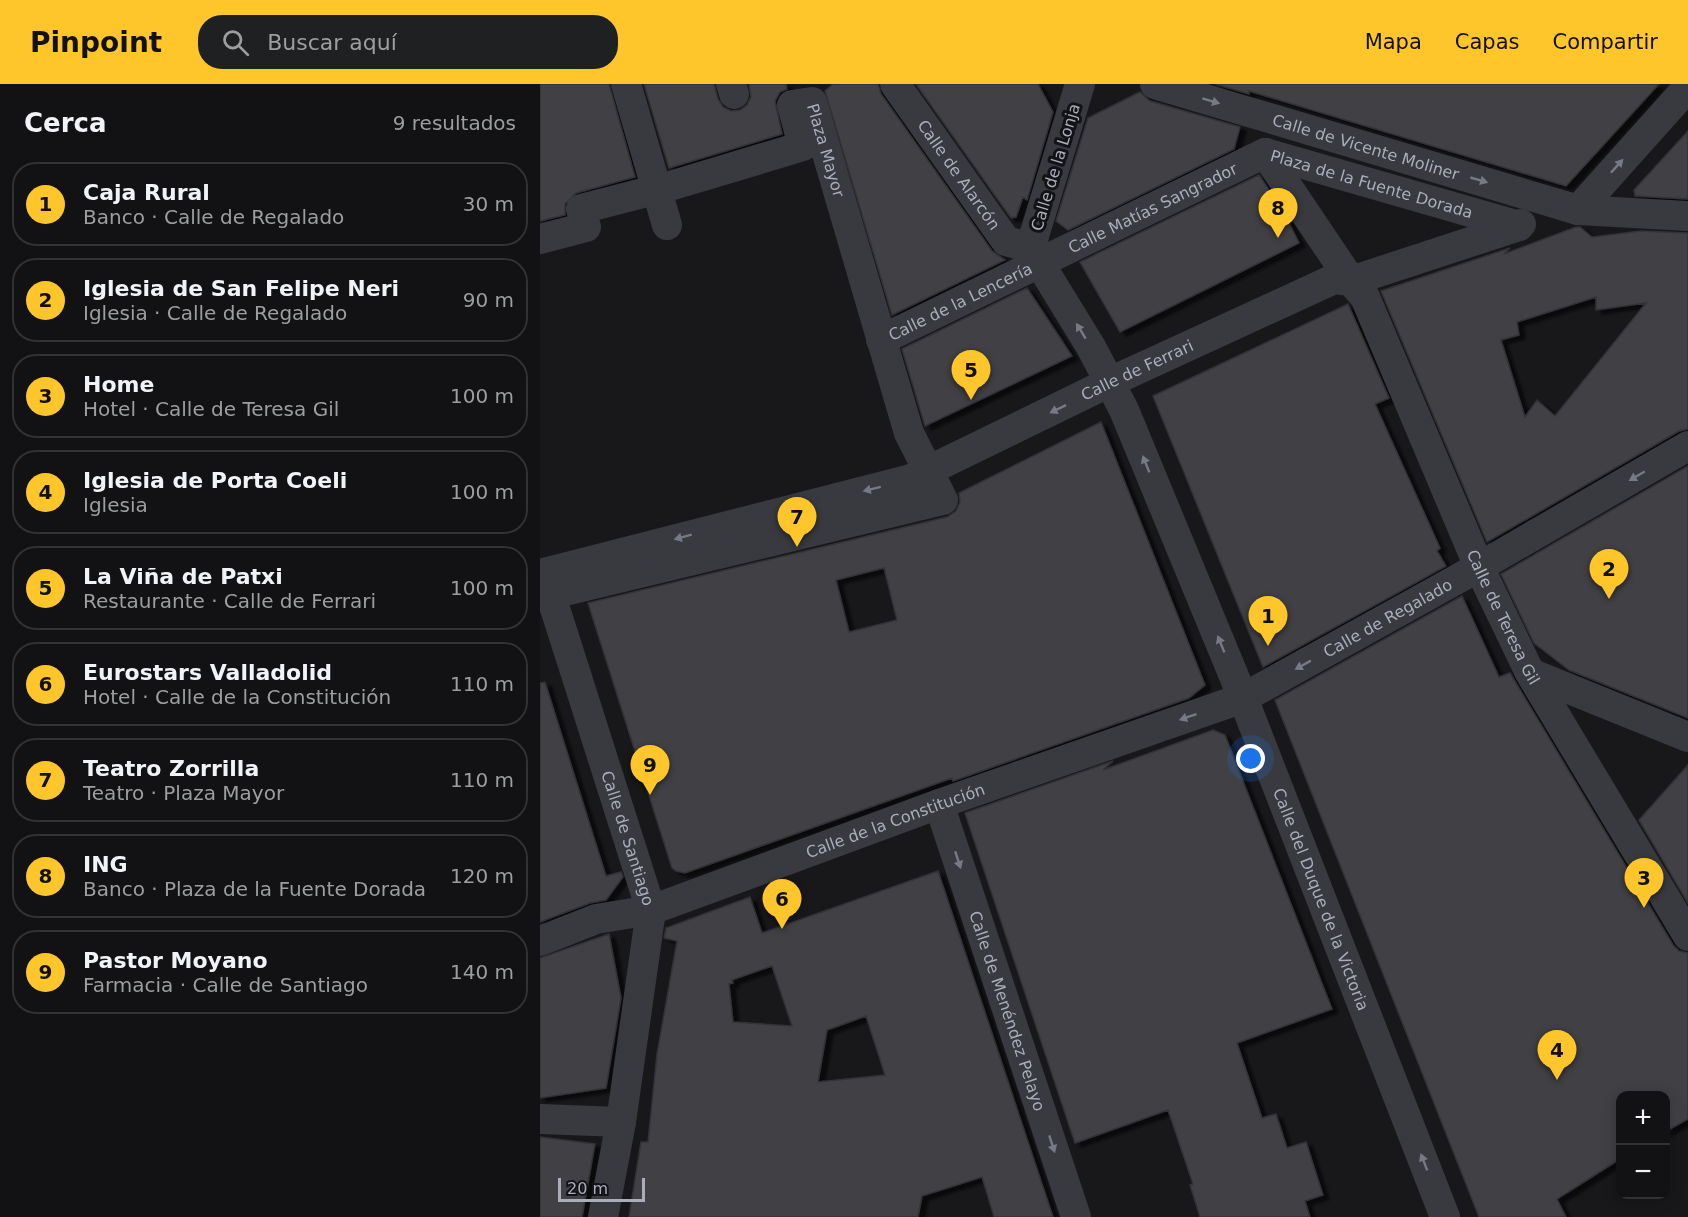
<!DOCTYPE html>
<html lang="es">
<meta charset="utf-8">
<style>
body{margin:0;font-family:"DejaVu Sans",sans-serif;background:#1f2022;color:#f1f3f6}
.controls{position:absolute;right:18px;bottom:18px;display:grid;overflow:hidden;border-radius:12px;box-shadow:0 3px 15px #0003}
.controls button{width:54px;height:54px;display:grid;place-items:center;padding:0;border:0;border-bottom:2px solid #313234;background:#121214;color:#f1f3f6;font:30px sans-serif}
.scale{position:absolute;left:18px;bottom:15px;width:87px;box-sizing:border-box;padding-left:6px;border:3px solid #aaaebb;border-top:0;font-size:16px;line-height:21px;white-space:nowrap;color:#aaaebb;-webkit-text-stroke:4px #131316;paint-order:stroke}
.you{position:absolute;left:711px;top:675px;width:21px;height:21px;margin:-15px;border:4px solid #fff;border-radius:50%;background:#1a73e8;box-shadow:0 0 0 9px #1a73e833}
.badge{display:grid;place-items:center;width:39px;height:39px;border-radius:50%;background:#ffc62c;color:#111;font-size:20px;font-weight:700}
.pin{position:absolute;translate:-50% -50px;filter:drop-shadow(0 2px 3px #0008)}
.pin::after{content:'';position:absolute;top:32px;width:21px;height:18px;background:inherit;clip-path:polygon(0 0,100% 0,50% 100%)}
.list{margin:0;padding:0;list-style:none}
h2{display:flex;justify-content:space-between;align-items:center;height:78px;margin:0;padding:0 24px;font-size:26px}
h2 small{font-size:20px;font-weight:400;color:#9c9ea0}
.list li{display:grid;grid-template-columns:39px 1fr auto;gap:18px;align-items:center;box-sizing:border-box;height:84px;margin:0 12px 12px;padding:0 12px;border:2px solid #313234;border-radius:24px}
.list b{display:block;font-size:22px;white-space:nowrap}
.list p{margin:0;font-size:20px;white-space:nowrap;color:#9c9ea0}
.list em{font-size:20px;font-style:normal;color:#9c9ea0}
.icon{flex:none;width:33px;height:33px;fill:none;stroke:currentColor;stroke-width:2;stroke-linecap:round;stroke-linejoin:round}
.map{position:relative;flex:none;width:1148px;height:1133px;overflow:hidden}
header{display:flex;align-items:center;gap:36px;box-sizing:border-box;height:84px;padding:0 30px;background:#ffc62c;color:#111}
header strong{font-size:28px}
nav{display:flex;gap:33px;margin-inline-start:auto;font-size:21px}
.search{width:420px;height:54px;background:#1f2022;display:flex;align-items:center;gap:15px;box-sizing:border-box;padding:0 21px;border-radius:24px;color:#9c9ea0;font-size:22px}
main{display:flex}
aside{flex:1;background:#121214}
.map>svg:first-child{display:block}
.building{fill:#404045;stroke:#333237;stroke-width:1.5;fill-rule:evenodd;filter:url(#shadow)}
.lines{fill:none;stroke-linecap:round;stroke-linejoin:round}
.minor{stroke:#393a40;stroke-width:30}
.oneway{fill:#777a84}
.labels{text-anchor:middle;stroke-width:6;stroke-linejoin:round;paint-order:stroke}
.street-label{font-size:16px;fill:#aaaebb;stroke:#131316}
</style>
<header>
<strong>Pinpoint</strong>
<div class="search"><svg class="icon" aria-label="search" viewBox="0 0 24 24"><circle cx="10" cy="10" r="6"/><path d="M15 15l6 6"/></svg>Buscar aquí</div>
<nav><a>Mapa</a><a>Capas</a><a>Compartir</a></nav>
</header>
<main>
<aside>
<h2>Cerca<small>9 resultados</small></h2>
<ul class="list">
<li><span class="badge">1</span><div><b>Caja Rural</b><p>Banco · Calle de Regalado</p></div><em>30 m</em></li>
<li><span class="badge">2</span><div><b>Iglesia de San Felipe Neri</b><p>Iglesia · Calle de Regalado</p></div><em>90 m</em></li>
<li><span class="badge">3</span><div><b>Home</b><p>Hotel · Calle de Teresa Gil</p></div><em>100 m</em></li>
<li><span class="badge">4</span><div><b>Iglesia de Porta Coeli</b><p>Iglesia</p></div><em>100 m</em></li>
<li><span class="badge">5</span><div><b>La Viña de Patxi</b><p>Restaurante · Calle de Ferrari</p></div><em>100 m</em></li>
<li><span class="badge">6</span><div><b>Eurostars Valladolid</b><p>Hotel · Calle de la Constitución</p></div><em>110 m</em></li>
<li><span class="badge">7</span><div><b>Teatro Zorrilla</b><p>Teatro · Plaza Mayor</p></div><em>110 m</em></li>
<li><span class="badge">8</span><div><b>ING</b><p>Banco · Plaza de la Fuente Dorada</p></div><em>120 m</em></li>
<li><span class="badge">9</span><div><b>Pastor Moyano</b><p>Farmacia · Calle de Santiago</p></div><em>140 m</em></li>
</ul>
</aside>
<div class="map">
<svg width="1148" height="1133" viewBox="0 0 1148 1133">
<defs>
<filter id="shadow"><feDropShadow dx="6" dy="4" stdDeviation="1.5" flood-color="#0009"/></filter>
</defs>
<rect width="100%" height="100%" fill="#18181b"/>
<!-- building -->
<path class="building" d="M0,0H69L95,93L36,109L25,120V131L0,137Z
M104,0H174L178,15L183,23L191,27L200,26L207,21L211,13L209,0H246L247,5L240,8L235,17L242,50L129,84Z
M293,0H338L341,10L452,167L465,176L352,231L285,7Z
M376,0H498L513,28L487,116L483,113L476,133L471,134Z
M675,0H1119L1026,102L709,7V10Z
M600,8L610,17L700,43L694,65L528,146L516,137L548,34Z
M1148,47V115L1095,112L1094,106Z
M719,91L742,125L759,159L580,248L540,178Z
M1036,143H1040L1052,153L1101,147L1148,149V345L1139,347L947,458L841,207L970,164L964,170ZM1056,213V226L1106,219L1015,332L997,316L985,333L961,256L979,251L977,238Z
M487,204L532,272L385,342L362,265Z
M808,220L849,314L835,320L900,464L897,467L906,482L723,583L613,312Z
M561,338L665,601L649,614L413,697L412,694L145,789L136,787L132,784L48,519L407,433L416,427L420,418L419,409ZM344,484L357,536L309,548L296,496Z
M1148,382V634L1029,586L994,559L961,490Z
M922,512L959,593L970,589L1133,861L1139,867L1148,869V1035L1125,1048V1011H1080V1075L1017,1115L1026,1133H939L735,616Z
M5,598L66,792L81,788L83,793L66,816L50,819L0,838V599Z
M673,646L685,651L792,925L697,959L722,1034L736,1030L747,1064L766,1058L783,1111L765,1117L770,1133H660L650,1101L653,1100L628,1026L535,1059L425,729L573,677L563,686Z
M1148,681V819L1099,736Z
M398,787L513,1133H454L442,1093L382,1112L378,1133H89L101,1058H108L117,970L137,857L124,854L126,844L210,813L222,849ZM232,882L252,942L193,938L189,900L193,899L192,896ZM326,932L345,991L278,998L287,946Z
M69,850L81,914L66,1004L0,1014V874Z
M0,1053L55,1060L42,1133H0Z"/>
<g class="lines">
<!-- minor -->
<g class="minor">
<path d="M86,0L127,141"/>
<path d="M191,0L194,10"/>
<path id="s1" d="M355,0L466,157L495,165"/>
<path id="s2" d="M540,0L494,152L493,159L500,180L551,263L584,326L703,614L905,1133"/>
<path id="s3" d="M615,0L1038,126L1148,132"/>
<path d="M725,69L811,197L979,142"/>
<path id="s4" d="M725,69L979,142L981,140"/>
<path d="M1038,126L1148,3"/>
<path id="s5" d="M0,155L46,143L41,125L130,102L263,62L252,21L272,18L369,349L403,416L0,513"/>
<path id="s6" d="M341,256L725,69"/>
<path id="s7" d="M0,490L371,395L570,298L794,195L811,197L825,213L939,483L990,589L1148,852"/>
<path id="s8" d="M5,493L111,826L81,1038L63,1133"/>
<path d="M990,589L1148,653"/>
<path id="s9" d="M399,720L536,1133"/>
<path id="s10" d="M0,857L56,835L111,826L399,720L703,614L939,483L1148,362"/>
<path d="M0,1035L81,1038"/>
</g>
</g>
<!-- one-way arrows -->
<defs><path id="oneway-solid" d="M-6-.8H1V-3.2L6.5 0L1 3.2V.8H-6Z" transform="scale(1.5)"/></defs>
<g class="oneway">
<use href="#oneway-solid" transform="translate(671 17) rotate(17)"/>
<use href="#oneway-solid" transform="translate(1077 82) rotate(-48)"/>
<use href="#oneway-solid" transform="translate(939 96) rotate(16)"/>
<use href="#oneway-solid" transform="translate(541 247) rotate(-121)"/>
<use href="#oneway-solid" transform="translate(518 325) rotate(154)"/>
<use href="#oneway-solid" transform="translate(606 380) rotate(-112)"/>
<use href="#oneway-solid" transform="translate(1097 392) rotate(150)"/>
<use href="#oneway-solid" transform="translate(332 405) rotate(166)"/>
<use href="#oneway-solid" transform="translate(143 453) rotate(165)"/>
<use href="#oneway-solid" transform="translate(681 560) rotate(-112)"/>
<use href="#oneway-solid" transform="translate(763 581) rotate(151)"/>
<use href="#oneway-solid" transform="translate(648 633) rotate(161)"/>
<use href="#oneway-solid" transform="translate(418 776) rotate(72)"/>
<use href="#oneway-solid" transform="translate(512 1060) rotate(72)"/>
<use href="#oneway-solid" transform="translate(884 1078) rotate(-111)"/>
</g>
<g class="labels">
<!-- street labels -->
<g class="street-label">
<text dy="6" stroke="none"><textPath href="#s3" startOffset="220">Calle de Vicente Moliner</textPath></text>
<text dy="6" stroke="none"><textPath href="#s5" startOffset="410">Plaza Mayor</textPath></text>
<text transform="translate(515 83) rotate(-73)" y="6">Calle de la Lonja</text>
<text dy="6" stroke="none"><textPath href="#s1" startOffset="111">Calle de Alarcón</textPath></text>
<text dy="6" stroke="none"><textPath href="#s4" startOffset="111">Plaza de la Fuente Dorada</textPath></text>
<text dy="6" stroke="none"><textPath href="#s6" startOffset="302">Calle Matías Sangrador</textPath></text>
<text dy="6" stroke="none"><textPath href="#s6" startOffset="88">Calle de la Lencería</textPath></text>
<text dy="6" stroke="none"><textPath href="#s7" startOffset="634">Calle de Ferrari</textPath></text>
<text dy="6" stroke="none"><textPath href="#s7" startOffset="1238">Calle de Teresa Gil</textPath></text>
<text dy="6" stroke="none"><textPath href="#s10" startOffset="910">Calle de Regalado</textPath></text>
<text dy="6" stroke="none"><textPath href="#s10" startOffset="376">Calle de la Constitución</textPath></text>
<text dy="6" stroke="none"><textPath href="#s8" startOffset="274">Calle de Santiago</textPath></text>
<text dy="6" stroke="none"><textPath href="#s2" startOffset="884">Calle del Duque de la Victoria</textPath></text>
<text dy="6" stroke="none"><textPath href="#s9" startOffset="218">Calle de Menéndez Pelayo</textPath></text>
</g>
</g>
</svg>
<div class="controls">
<button>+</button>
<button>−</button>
</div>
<div class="scale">20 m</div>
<div class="you"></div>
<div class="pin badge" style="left:728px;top:562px">1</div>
<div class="pin badge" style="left:1069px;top:515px">2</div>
<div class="pin badge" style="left:1104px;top:824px">3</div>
<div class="pin badge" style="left:1017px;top:996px">4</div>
<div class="pin badge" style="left:431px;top:316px">5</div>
<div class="pin badge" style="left:242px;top:845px">6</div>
<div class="pin badge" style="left:257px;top:463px">7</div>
<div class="pin badge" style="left:738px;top:154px">8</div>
<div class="pin badge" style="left:110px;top:711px">9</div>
</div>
</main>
